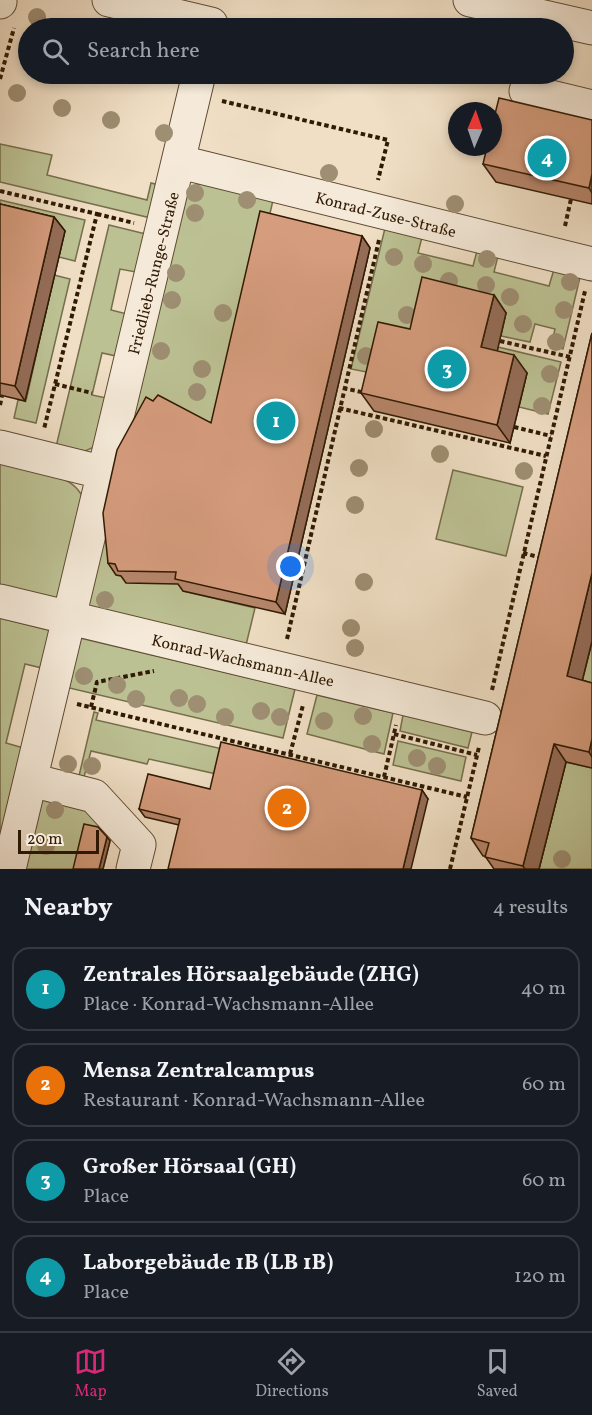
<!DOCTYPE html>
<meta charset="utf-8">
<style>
body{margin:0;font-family:Vollkorn,serif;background:#20242c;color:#f1f3f6}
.compass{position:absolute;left:448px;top:102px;width:54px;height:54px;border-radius:50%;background:#171b24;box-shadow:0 3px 9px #0003;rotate:2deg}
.scale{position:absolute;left:18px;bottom:15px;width:81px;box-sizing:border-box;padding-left:6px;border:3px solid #301a03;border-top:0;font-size:16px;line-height:21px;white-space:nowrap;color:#301a03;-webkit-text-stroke:4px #f5ead9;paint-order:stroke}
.you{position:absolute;left:291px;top:567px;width:21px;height:21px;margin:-15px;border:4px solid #fff;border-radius:50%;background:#1a73e8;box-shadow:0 0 0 9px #1a73e833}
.badge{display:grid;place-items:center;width:39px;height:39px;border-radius:50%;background:#db2777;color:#fff;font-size:20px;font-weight:700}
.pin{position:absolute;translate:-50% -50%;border:3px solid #fff;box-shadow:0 2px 6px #0006}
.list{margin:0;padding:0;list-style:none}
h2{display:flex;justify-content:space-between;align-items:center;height:78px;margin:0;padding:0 24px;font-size:26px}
h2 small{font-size:20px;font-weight:400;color:#9ea1a6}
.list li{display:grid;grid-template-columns:39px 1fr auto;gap:18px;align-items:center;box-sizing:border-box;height:84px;margin:0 12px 12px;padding:0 12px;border:2px solid #363941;border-radius:18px}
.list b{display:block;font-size:22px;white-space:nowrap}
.list p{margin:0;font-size:20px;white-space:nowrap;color:#9ea1a6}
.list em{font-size:20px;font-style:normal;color:#9ea1a6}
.icon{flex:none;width:33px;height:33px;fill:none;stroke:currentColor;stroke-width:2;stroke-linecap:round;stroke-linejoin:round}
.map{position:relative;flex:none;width:592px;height:869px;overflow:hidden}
.search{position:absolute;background:#171b24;box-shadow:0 3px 9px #0003;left:18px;right:18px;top:18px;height:66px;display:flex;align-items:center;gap:15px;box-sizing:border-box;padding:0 21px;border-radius:33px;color:#9ea1a6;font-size:22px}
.sheet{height:462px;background:#171b24}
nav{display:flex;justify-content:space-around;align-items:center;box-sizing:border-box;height:84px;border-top:2px solid #363941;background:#171b24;font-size:16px;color:#9ea1a6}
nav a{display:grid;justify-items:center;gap:3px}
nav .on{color:#db2777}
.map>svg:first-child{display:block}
.green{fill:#bcc193;stroke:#766e4b;stroke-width:1.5}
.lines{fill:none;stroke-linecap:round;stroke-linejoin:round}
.minor-casing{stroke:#604b34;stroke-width:35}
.path{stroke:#301a03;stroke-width:4;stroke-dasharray:4.5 3;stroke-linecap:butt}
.minor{stroke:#f5ead9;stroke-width:33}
.tree{fill:#9e8e72}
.wall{fill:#b7866c;stroke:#301a03;stroke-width:1.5}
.shaded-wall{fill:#956d58;stroke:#301a03;stroke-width:1.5}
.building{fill:#d59c7d;stroke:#301a03;stroke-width:1.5}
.labels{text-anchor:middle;stroke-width:6;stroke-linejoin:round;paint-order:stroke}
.street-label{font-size:16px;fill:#301a03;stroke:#f5ead9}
</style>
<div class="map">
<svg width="592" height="869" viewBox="0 0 592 869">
<rect width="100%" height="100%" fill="#f0dfc5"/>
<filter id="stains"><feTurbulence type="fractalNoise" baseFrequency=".00333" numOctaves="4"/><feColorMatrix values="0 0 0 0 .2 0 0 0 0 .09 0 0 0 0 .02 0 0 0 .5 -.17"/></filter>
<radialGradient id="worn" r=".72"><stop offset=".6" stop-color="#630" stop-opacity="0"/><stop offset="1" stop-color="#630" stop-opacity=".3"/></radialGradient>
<!-- green -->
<path class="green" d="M0,144L52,155L47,175L147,200L151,183L155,184L158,192L155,219L0,182Z
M204,181L274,196L219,434L123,576L185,584L183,591L255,608L246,645L85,606L188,190Z
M0,200L85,220L75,261L59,257L64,232L0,217Z
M386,224L423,233L418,253L473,266L478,247L499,252L494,272L549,286L555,266L581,273L563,349L551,347L555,329L535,324L530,342L501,336L506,313L382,375L351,369Z
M109,225L150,235L141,273L120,269L111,310L131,315L121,357L102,353L92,395L111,399L94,447L83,452L55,451Z
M54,275L70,279L36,423L14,418L18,400L26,401Z
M498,347L561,362L548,414L519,407L527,373L494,365Z
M0,463C25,469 70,471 82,496L63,601L0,586Z
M453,470L523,487L506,556L436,539Z
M0,618L56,632L46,669L25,664L6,743L27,749L0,850Z
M76,637L295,689L283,738L65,687Z
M592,643V697L579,694Z
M317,695L393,713L384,754L307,734Z
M94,712L98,713L96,720L227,750L221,775L149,759L147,764L91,751L84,777L79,776Z
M403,715L472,732L468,748L400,731Z
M398,741L466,757L461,781L393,765Z
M566,762L592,768V869H539Z
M41,794L86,802L112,834L103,869H23Z"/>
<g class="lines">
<!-- minor casing -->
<g class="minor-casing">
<path id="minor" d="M109,0L211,24L210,28
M470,0L592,28
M0,2V0
M526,91L592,107
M180,162L592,264
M0,447L105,473
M0,601L485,718
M31,780L94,796L139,845L133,869
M9,869L199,74"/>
</g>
<!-- path -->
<path class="path" d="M0,79L14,28
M222,101L388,140L378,180
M0,191L97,214L44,429
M97,214L134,223
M565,226L571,199
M500,341L570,357
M55,384L92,393
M343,388L366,393
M0,405L2,396
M339,408L546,456
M514,427L551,436
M523,553L542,558
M287,639L379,240
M492,690L585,291
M77,704L467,797
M91,707L97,682L154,671
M394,734L477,755
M290,754L303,705
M384,777L396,725
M450,869L479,747"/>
<!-- minor -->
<use href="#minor" class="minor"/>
</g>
<!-- trees -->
<g class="tree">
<circle cx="37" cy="17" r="9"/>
<circle cx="17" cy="93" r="9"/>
<circle cx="62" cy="108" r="9"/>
<circle cx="111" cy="120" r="9"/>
<circle cx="164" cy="133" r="9"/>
<circle cx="329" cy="173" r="9"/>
<circle cx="195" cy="193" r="9"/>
<circle cx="247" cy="200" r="9"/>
<circle cx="455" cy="204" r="9"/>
<circle cx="195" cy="213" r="9"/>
<circle cx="394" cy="257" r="9"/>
<circle cx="487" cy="259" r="9"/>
<circle cx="423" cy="264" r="9"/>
<circle cx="176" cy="273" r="9"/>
<circle cx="449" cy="281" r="9"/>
<circle cx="570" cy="282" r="9"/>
<circle cx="486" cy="285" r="9"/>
<circle cx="510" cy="297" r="9"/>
<circle cx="172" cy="300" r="9"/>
<circle cx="564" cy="310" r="9"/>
<circle cx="223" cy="313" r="9"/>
<circle cx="407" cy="315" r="9"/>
<circle cx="523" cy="324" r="9"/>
<circle cx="556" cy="342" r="9"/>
<circle cx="161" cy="351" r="9"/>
<circle cx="366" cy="356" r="9"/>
<circle cx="202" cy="369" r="9"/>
<circle cx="550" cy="374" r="9"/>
<circle cx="197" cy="392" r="9"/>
<circle cx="542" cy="406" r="9"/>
<circle cx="374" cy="429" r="9"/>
<circle cx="440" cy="454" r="9"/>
<circle cx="359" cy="468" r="9"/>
<circle cx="524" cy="471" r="9"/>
<circle cx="355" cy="505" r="9"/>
<circle cx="364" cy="582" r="9"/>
<circle cx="105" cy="600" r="9"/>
<circle cx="351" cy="628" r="9"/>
<circle cx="355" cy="648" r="9"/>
<circle cx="84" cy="676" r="9"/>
<circle cx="117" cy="685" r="9"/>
<circle cx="179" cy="698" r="9"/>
<circle cx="136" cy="699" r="9"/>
<circle cx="197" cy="704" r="9"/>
<circle cx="261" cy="711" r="9"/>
<circle cx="363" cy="716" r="9"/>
<circle cx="225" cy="717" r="9"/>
<circle cx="280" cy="717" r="9"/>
<circle cx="324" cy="721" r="9"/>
<circle cx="372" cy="744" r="9"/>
<circle cx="417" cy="758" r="9"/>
<circle cx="68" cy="764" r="9"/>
<circle cx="92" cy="766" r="9"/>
<circle cx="437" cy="766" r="9"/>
<circle cx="55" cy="810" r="9"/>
<circle cx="46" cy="846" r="9"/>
<circle cx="562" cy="859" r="9"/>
</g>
<!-- wall -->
<path class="wall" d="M592,120V204L496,182L483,164Z
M0,204L54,217L65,231L25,401L0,395Z
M362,236L370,248L285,614L183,591L178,584L126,583L121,576L116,575L108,563L153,401L211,423Z
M494,295L506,313L497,351L527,373L510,443L374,411L361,393L410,329Z
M592,333V641L582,680L592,683V768L566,762L539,869H494L485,856H483L471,838Z
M210,789L422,790L428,799L179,825L145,817L139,809Z"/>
<!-- shaded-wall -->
<path class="shaded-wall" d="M592,174V193L589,188Z
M54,217L65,231L25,401L15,386Z
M362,236L370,248L285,614L276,602Z
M494,295L506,313L494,365L481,347Z
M514,355L527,373L510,443L497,425Z
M592,573V641L579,694L567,676Z
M592,739V757L589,752Z
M554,744L566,762L539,869H525L523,866Z
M422,790L428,799L411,869H403Z
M107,837L110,841L103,869H99Z"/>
<!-- building -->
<path class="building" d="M499,98L592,120V174L589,188L483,164L487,147H493V122Z
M0,204L54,217L15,386L0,383Z
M260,211L362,236L276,602L175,579L176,572L118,571L115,564L108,563L103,513L117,450L146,397L153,401L158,395L211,423Z
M422,277L494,295L481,347L514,355L497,425L361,393L378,322L410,329Z
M592,333V573L567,676L592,683V739L589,752L554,744L523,866L485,857L489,843L471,838Z
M221,742L422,790L403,869H168L180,819L139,809L148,774L210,789Z
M84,824L98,827L107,837L99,869H73Z"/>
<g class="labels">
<!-- street labels -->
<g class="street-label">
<text transform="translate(386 214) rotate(14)" y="6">Konrad-Zuse-Straße</text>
<text transform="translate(153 273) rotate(-76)" y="6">Friedlieb-Runge-Straße</text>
<text transform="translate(243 660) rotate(13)" y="6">Konrad-Wachsmann-Allee</text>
</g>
</g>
<rect width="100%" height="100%" filter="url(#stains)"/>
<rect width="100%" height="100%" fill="url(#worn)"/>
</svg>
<svg class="compass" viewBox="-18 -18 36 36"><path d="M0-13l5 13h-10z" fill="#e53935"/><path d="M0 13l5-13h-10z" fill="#9ea1a6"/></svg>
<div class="scale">20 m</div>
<div class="you"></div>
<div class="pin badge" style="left:276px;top:421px;background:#0f9aa8">1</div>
<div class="pin badge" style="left:287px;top:808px;background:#e8710a">2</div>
<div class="pin badge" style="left:447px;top:369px;background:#0f9aa8">3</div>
<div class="pin badge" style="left:547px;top:158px;background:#0f9aa8">4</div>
<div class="search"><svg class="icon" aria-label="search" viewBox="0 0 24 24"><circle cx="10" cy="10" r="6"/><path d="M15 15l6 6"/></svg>Search here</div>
</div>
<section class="sheet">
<h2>Nearby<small>4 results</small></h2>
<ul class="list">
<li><span class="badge" style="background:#0f9aa8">1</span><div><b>Zentrales Hörsaalgebäude (ZHG)</b><p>Place · Konrad-Wachsmann-Allee</p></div><em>40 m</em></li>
<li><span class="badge" style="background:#e8710a">2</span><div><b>Mensa Zentralcampus</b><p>Restaurant · Konrad-Wachsmann-Allee</p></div><em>60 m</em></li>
<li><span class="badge" style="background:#0f9aa8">3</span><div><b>Großer Hörsaal (GH)</b><p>Place</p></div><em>60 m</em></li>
<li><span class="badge" style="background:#0f9aa8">4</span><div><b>Laborgebäude 1B (LB 1B)</b><p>Place</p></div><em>120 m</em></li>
</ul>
</section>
<nav>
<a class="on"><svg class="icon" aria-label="map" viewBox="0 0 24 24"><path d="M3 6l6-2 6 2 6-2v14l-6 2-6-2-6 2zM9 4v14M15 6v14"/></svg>Map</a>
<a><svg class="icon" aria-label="directions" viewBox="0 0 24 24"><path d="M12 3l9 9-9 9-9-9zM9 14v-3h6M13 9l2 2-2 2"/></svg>Directions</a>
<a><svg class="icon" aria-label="saved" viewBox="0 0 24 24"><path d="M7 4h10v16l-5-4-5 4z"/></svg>Saved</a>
</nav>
